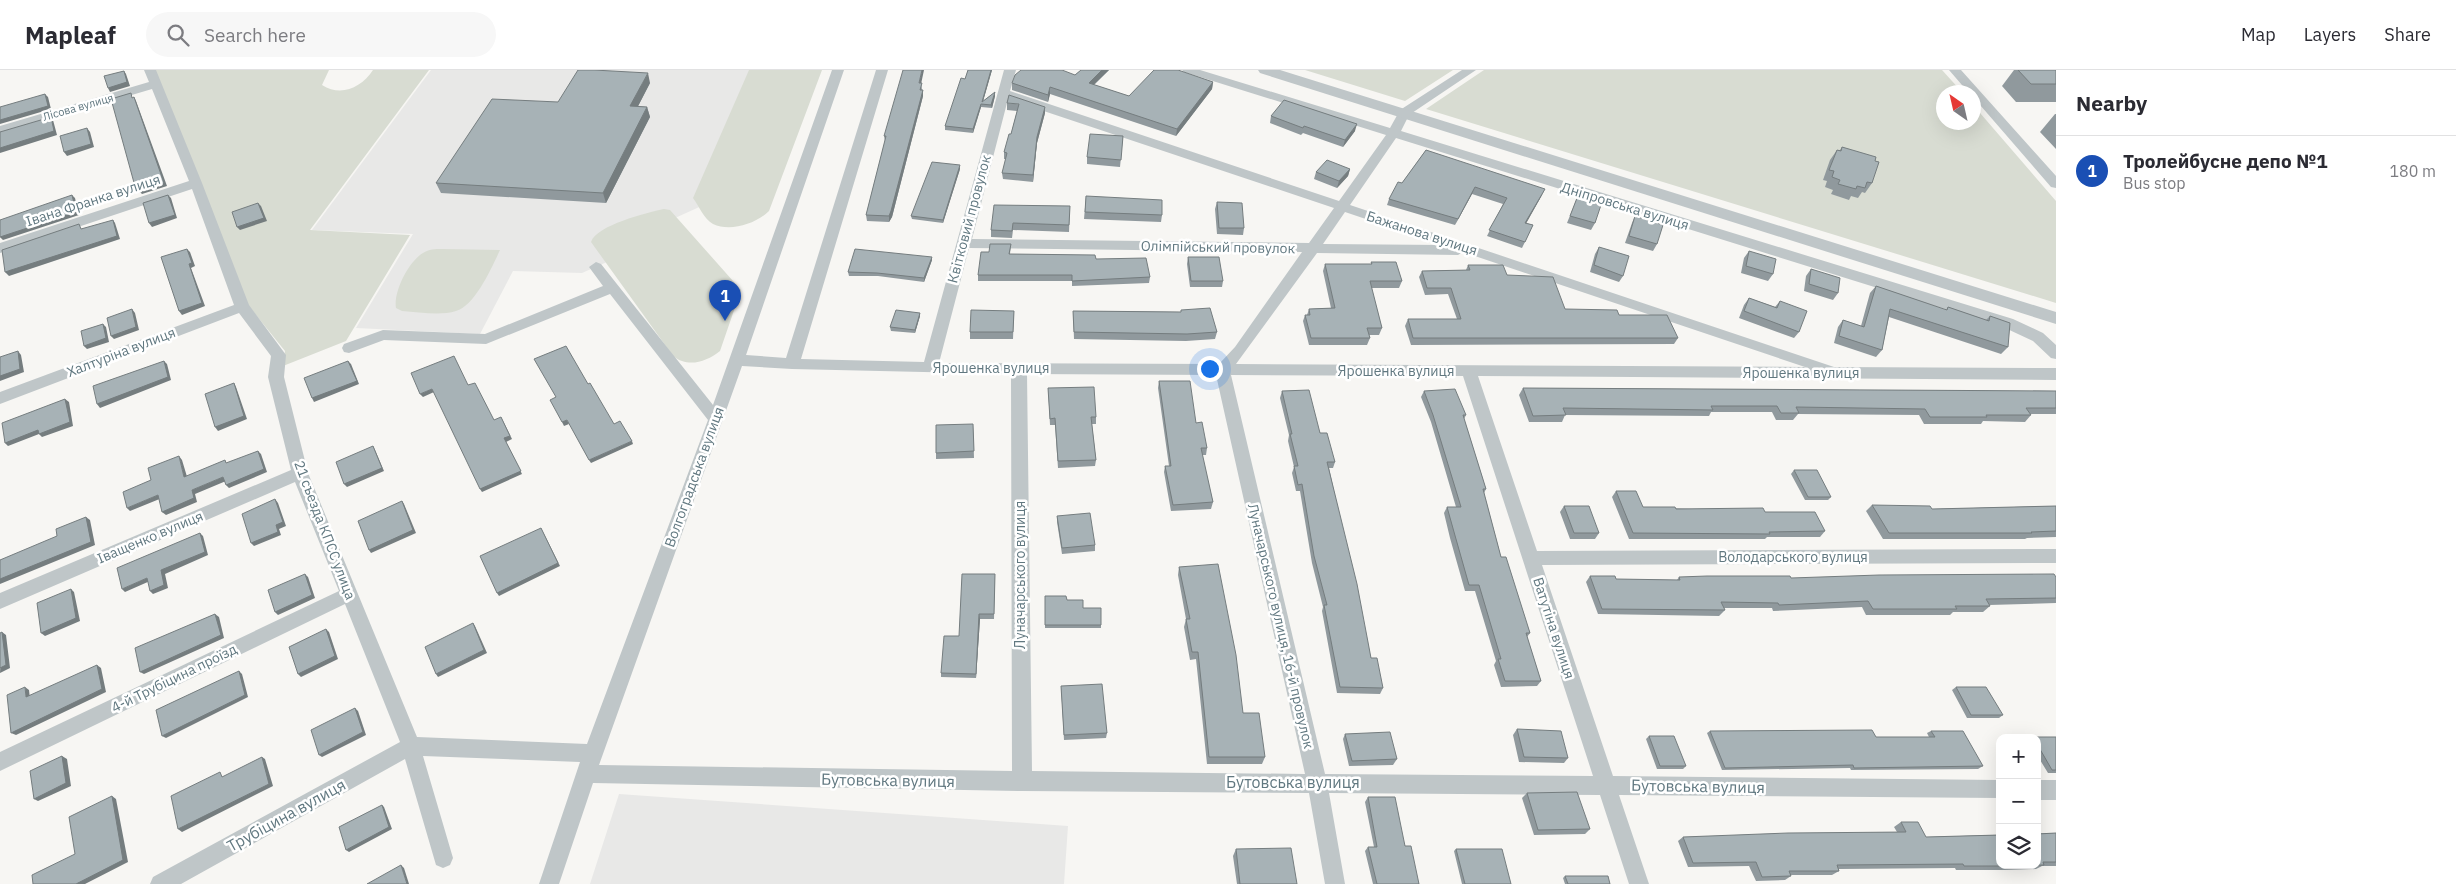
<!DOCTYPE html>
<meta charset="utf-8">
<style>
body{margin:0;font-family:"IBM Plex Sans",sans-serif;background:#f7f7f7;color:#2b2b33}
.controls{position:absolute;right:15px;bottom:15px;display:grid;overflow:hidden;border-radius:10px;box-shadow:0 5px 20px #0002}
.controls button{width:45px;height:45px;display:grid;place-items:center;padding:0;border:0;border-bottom:1px solid #e1e1e2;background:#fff;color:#2b2b33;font:25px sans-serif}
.compass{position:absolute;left:1936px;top:15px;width:45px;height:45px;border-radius:50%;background:#fff;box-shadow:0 5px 20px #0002;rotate:326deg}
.you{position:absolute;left:1209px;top:298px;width:18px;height:18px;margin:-12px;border:4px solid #fff;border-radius:50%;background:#1a73e8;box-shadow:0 0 0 8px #1a73e833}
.badge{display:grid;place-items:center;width:32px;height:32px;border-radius:50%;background:#111827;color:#fff;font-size:16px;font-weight:700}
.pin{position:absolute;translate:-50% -41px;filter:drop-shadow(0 1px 2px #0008)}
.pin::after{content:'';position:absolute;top:26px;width:18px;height:15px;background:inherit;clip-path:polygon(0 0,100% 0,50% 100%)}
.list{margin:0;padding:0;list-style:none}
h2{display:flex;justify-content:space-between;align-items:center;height:65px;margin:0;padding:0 20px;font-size:21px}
h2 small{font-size:16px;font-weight:400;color:#7c7c81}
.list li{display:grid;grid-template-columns:32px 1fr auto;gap:15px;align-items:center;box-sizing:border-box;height:70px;padding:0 20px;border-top:1px solid #e1e1e2}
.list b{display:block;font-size:19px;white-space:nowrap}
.list p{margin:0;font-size:16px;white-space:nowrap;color:#7c7c81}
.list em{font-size:16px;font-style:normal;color:#7c7c81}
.icon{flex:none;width:28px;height:28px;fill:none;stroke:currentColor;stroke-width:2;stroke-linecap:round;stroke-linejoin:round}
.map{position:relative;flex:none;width:2056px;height:814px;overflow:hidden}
header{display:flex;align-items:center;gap:30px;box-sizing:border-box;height:70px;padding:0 25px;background:#fff;border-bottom:1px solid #e1e1e2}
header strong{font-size:24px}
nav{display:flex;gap:28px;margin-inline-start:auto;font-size:18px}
.search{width:350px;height:45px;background:#f7f7f7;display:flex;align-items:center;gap:12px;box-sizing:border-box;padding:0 18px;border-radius:28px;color:#7c7c81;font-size:19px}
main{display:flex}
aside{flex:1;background:#fff}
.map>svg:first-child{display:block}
.built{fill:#e8e8e7}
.green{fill:#d8dcd2}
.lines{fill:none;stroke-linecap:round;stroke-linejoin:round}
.minor{fill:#bfc6c8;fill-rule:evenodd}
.tertiary{fill:#bfc6c8;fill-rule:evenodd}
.wall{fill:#90999d}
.shaded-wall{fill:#757d7f}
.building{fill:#a7b2b6;stroke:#757d7f}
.labels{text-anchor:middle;stroke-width:5;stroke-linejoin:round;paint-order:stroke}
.far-street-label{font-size:11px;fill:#617880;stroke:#fff}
.street-label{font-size:14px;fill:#617880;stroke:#fff}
.near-street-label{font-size:16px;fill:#617880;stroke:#fff}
</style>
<header>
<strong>Mapleaf</strong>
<div class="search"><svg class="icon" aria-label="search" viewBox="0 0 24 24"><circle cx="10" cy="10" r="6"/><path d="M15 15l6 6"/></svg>Search here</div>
<nav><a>Map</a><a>Layers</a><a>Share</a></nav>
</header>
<main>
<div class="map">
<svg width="2056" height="814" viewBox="0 0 2056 814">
<rect width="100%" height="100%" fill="#f7f6f3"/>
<!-- built -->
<path class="built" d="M431,0H769L717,129L675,148L684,158L582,203L513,201L480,264L356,258L413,164L312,160Z
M619,724L1068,756L1064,814H590Z"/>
<!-- green -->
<path class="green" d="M154,0H329L322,15C341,27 361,18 373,0H429L310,160L410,165L346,271L283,296L285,281L248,235Z
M749,0H822L769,141C756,154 730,162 713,154C704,149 699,136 693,128Z
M1305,0H1453L1405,31Z
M1484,0H1942L1962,22H1944V52H1974V36L2056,131V233L1426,39Z
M664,139L670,140L741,220L720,281C706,292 688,298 673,286L591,172C597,155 646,143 664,139Z
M442,179L500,180C492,197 475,236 456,241C440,246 419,242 402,241L396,238C393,222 409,191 423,183C429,179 435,179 442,179Z"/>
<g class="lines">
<!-- minor -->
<path class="minor" d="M144,0H156L202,113L249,235L286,285L284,307L308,403L417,667L587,674L708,350L610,224L486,274L384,270L349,283L344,282L342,278L344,274L383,260L485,264L603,216L589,197L596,192L601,194L713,335L832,0H844L746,285L786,288L876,0H888L801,289L924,292L1004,0H1016L1010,21L1339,131L1386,65L1184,2L1182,0H1200L1390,58L1400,40L1462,0H1476L1409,45L1401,61L2013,249L2043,263L2056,275V289L2051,288L2033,271L2003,257L1396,68L1350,135L1834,297L2056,298V310L1478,306L1537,481L2056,479V493L1542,495L1613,706L2000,710V728L1619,725L1649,814H1629L1600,725L1329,723L1345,814H1325L1309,723L1022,721L593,713L559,814H539L580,692L423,686L453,788L450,795L443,798L436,795L405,689L181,814H150L153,807L400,672L345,534L0,701V682L339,521L295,412L0,539V523L291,400L268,307L271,286L239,243L0,334V322L234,235L192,119L0,183V173L189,111L152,19L0,64V56L149,12ZM1008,29L1334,138L1309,173L972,169ZM1345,142L1443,175L1323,174ZM969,178L1302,182L1235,277L1219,294L939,293ZM1463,182L1805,297L1236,294L1317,183L1458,185ZM742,296L792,299L1011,304L1012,701L599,695ZM1027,304L1216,305L1305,704L1032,701ZM1231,305L1463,306L1593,706L1325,704Z
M1949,0H1961L2056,106V118L2051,117L1974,28V22H1968Z
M2037,710H2056V730H2037Z"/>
<!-- tertiary -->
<path class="tertiary" d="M1258,0H1280L2056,242V254L1260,3Z"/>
</g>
<!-- wall -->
<path class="wall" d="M968,0H992L983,31L995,22V26L992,38L981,37L973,63L945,60V56L965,9Z
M1081,0H1109L1094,15L1129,26L1213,12L1212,19L1176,66L1050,24L1048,32L1012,20V13L1075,5Z
M2014,0H2056V32H2016L2002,16Z
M650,13L638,36L647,37L650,47L606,133L441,123L436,113L558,32Z
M921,13L923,26L892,147L889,152L867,151L866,145L885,71L884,66Z
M1007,33L1045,37V43L1037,73L1033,112L1003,109L1002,103L1006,89H1004V82L1011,64L1017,41L1007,40Z
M2055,44H2056V79L2040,62Z
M1271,46L1355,61L1343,77L1303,63L1301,65L1270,53Z
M1123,66L1120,97L1087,94V87Z
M1842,77L1875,91L1872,113L1865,123L1862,122L1858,128L1851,126L1849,130L1831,124L1833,120L1825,117L1827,111L1823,110L1830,90L1837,80H1840Z
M1426,80L1542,125L1526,153L1533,155L1522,178L1487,166L1503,134L1472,124L1455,155L1387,135L1389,129L1402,113Z
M960,99L943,153L912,149L911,146Z
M1350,99L1348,106L1337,118L1314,109L1316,102Z
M1086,126L1162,145L1161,152L1084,149Z
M1577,128L1595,153L1591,160L1567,153Z
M1217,132L1244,158L1243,165L1217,164L1215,139Z
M1070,136L1069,162L1013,160L1012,168L991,167V160Z
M1635,146L1657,174L1653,181L1625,173L1632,153Z
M1011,174L1010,184L1096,189L1150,207L1149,213L1072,216V211H978V205L989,182Z
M1599,177L1623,206L1619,212L1590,202L1595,184Z
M1749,181L1773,204L1768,211L1741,203L1744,188Z
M1188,187L1223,211L1222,217H1190L1187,194Z
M932,190L924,212L878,206H849L848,202Z
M1371,192L1402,211L1399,218H1371L1382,258L1379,265H1369L1370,268L1367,275H1309L1303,251L1305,245H1307L1309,239L1331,238L1323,201L1325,194H1371Z
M1468,195L1507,205L1565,239L1619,245L1678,268L1674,274L1411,275L1405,256L1408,249H1457L1448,224L1425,225L1419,207L1422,201L1466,200Z
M1811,199L1838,223L1833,230L1804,221L1806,206Z
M1876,216L1946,240L1948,237L1986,250L1990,246L2008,277L2001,284L1889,247L1882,280L1876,287L1834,273L1838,257L1843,250L1861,256L1870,223Z
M1749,228L1775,237L1780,231L1799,262L1794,268L1739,248L1744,235Z
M1181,240L1217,262L1215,269L1186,271L1074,269L1073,241L1181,242Z
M1014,241L1013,269H970V262Z
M920,243V246L915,263L891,261L890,257Z
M1159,311L1196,353L1207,378L1206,385H1202L1213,432L1211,439L1171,441L1164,402L1165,396H1169L1158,318Z
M1048,318L1096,347V354H1092L1096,390L1095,396L1058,398L1055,355H1050Z
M1523,318L2056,321V344H2031V345L2025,352L1983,351L1981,354H1924L1919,345L1798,344L1793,350H1776L1772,342H1711L1709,346L1565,345L1562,352H1529L1519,325Z
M1282,321L1320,363L1335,392L1333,398H1329L1371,588L1383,618L1380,624L1337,623L1322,541L1323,537L1312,493L1300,421H1296L1292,403L1294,397L1288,371L1289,365L1280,328Z
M1424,321L1466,345L1464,349L1486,419L1484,423L1501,487L1530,563L1527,567L1541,611L1537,616L1501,617L1494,595L1496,591L1475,521H1465L1450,468L1444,443L1447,437H1456L1431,352L1421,327Z
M973,354L974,388L936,389V383Z
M1794,400L1831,427L1828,430H1805L1791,404Z
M1616,421L1643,437L1765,442L1825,461L1820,467H1767L1765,469H1629L1612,427Z
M1872,435L1932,439L2056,436V467L2027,468L2025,469H1883L1866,441Z
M1564,436L1599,463L1595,469H1570L1560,442Z
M1057,446L1095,475V481L1062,484L1057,452Z
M1179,497L1243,643L1265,687L1262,694H1207L1196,589L1190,590L1184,557L1186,549L1178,505Z
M995,504L994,549H980L976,608L941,607V603L959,566Z
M1590,506L1616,509L1677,510L1679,507L1791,508L2056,507V533L1989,535L1990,536L1983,542H1953L1950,545H1866L1862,537L1773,541L1772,538H1724L1725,540L1719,546L1598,544L1586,512Z
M1045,529L1067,530L1101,555V558H1045Z
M1061,616L1107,663L1106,668L1064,670Z
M1956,617L2003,645L1999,648H1967L1952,620Z
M1517,659L1568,688L1564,693L1519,692L1513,665Z
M1710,661L1876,667H1929L1927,663L1931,661L1983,696L1978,699L1851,700L1850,698L1722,700L1707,663Z
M1345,664L1397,689L1393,695L1349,696L1343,669Z
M1649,666L1686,696L1683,699H1657L1646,669Z
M2033,667H2056V703H2048L2037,685V668H2031Z
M1527,723L1590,759L1585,764L1534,765L1522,728Z
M1368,727L1405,776L1419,814H1373L1365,781L1368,777H1374L1365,732Z
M1901,752L1926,767L2056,763V796H2042L2036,799L2004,800H1956L1955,798L1839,799V801L1832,805H1791V806L1785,810L1756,811L1749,796L1688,797L1678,771L1683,767L1897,762L1894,757Z
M1236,779L1297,814H1237L1233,786Z
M1456,779L1511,814H1462L1454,781Z
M1565,806L1610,814H1565L1563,808Z"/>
<!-- shaded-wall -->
<path class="shaded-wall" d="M922,0H924L920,19L919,13Z
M991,0H992L982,35V32Z
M1102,0H1109L1088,20L1089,13Z
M124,1L126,4L130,16L110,22L108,18Z
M648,3L650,13L633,46L630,36Z
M1213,12L1212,19L1176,66L1177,59Z
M1050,17V24L1048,32V25Z
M923,20V26L892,147L889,152V146Z
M995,22V26L992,38L991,35Z
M45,24L48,27L51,39L0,54V50Z
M134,27L136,31L167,116L142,124L140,122L138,123L136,120Z
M981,34V37L973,63V59Z
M647,37L650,47L606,133L603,123Z
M1045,37V43L1037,73L1033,112V105L1037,67Z
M51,47L53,50L57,65L0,83V78Z
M1357,54L1355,61L1343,77L1345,70Z
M87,58L90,62L94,77L67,86L64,82Z
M960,95V99L943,153V150Z
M1350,99L1348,106L1337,118L1339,111Z
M1475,117L1472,124L1455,155L1458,149Z
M1545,119L1542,125L1523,159L1525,153Z
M72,125L75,128L79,145L3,170L0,167Z
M168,125L171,128L177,148L152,157L149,153Z
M258,133L261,136L267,151L240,160L237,157Z
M113,150L115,153L120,169L9,206L5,202Z
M187,179L190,182L195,196L191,198L205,236L182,245L179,241Z
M932,187V190L924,212V208Z
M132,239L135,243L139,260L114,269L111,266Z
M920,243V246L915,263V260Z
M103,254L106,257L109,272L87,279L84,276Z
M18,281L21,285L24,302L0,311V306Z
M164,291L167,294L171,310L100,338L97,334Z
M348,291L351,294L359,314L314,332L312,328Z
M234,313L236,317L247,349L218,361L215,357Z
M432,319L434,322L423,327L420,324Z
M65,329L69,332L73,356L42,367L39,364L8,376L5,373Z
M501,347L512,369L506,372L522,404L482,422L480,419L504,368Z
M567,350L569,354L564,356L562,352Z
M632,371L633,374L591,393L589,390Z
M373,376L375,380L384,401L347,417L344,414Z
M258,381L261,384L267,402L229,418L226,415Z
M179,386L182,390L188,410L184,407Z
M223,407L226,411L195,424L197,432L166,445L162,442L192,420Z
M158,425L162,428L130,441L127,438Z
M275,429L278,433L286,456L279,459L281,465L254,476L251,473L276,455Z
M402,431L404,434L416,463L371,483L369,480Z
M86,447L90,450L95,475L0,514V509Z
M541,458L560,496L499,526L497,523Z
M200,463L203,466L208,485L165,504L168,518L153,524L150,521L161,500Z
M305,504L308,507L315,528L278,545L275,542Z
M147,508L150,511L125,522L122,519Z
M71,519L74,522L80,551L45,566L41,563Z
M215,544L219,547L224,568L144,604L140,602Z
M979,544L980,549L976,608V604Z
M473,553L475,556L487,583L438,607L436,604Z
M326,559L329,562L338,589L301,607L298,604Z
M2,562L6,565L10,598L0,603Z
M97,595L101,598L106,622L16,665L11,663Z
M239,601L242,604L248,627L166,668L162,666Z
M25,617L29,620L30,629L26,627Z
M355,638L358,641L366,665L322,687L319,685Z
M62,686L67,689L71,716L38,731L34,729Z
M262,687L265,689L273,716L182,762L178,759Z
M112,726L116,729L128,792L85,814H76Z
M382,735L384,737L392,759L349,782L346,780Z
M401,795L404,798L409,814H407Z"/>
<!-- building -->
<path class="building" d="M578,0H594L648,3L630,36L647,37L603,123L436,113L492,29L558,32Z
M903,0H922L919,13H922L920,20H923L891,141L889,146L866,145L886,66H884Z
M968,0H991L982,32L995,22L991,35L981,34L973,59L945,56L961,8L965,9Z
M1021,0H1062L1075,5L1081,0H1102L1089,13L1129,26L1154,0H1178L1213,12L1177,59L1050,17L1048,25L1012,13L1015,5Z
M2018,0H2056V14H2031Z
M124,1L127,12L108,18L104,6Z
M131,23L132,28L134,27L164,113L139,121V119L136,120L111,29Z
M45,24L48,36L0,50V37Z
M1009,25L1045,37L1037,67L1033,105L1002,103L1007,83L1004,82L1009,64H1011L1019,34L1007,33Z
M1284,30L1357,54L1345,70L1304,56L1303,58L1271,46Z
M51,47L54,61L0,78V62Z
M87,58L91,74L64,82L60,66Z
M1090,64L1123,66L1121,90L1087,87Z
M1842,77L1876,87L1875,91L1879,92L1872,113L1867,112L1865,118L1857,116L1856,119L1838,114L1840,110L1832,107L1834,101L1829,100L1837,80L1841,81Z
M1426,80L1545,119L1525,153L1533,155L1525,172L1489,160L1507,128L1475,117L1458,149L1389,129L1398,112L1402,113Z
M1327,90L1350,99L1339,111L1316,102Z
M932,92L960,95L943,150L911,146Z
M72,125L76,142L0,167V150Z
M168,125L175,145L149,153L143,133Z
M1086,126L1162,130V145L1085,142Z
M1577,128L1601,135L1595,153L1570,146Z
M1217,132L1242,133L1244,158H1219Z
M258,133L264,148L237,157L232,142Z
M994,135L1070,136L1069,155L1013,153L1012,161L991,160Z
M1635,146L1663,155L1657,174L1629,166Z
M113,150L117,166L5,202L2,180L79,154L81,159Z
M990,174H1011L1009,184L1095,185L1096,189L1146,188L1150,207L1072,211V205H978L981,182H989Z
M1599,177L1629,186L1623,206L1594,195Z
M187,179L192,193L189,194L202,233L179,241L161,187Z
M855,179L932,187L924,208L877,203L848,202Z
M1749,181L1776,189L1773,204L1746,196Z
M1188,187H1219L1223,211H1191Z
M1371,192H1396L1402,211H1370L1382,258H1367L1370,268H1311L1305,245H1310L1309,239L1335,238L1325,194H1372Z
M1468,195H1503L1507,205L1553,207L1565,239L1617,240L1619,245H1667L1678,268H1413L1408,249H1461L1451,218H1427L1422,201L1470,200Z
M1811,199L1840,208L1838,223L1809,214Z
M1876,216L1947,240L1948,237L1989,251L1990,246L2010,253L2008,277L1890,239L1882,280L1839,266L1843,250L1864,257Z
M1749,228L1777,238L1780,231L1807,241L1799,262L1744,241Z
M1210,238L1217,262L1187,264L1074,262L1073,241L1181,242V240Z
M132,239L136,257L111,266L107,248Z
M896,240L920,243L915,260L890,257Z
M971,240L1014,241L1013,262H970Z
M103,254L106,268L84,276L81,261Z
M566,276L588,314L590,313L614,354L620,351L632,371L589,390L567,350L562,352L550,330L556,327L534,289Z
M18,281L20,299L0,306V287Z
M454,286L468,315L475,313L494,350L501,347L510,366L504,368L521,401L480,419L432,319L420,324L411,303Z
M164,291L168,307L97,334L93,316Z
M348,291L357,311L312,328L304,308Z
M1159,311H1190L1196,353L1202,352L1207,378H1201L1213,432L1173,435L1165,396H1171Z
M234,313L244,346L215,357L205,324Z
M1094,317L1096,347H1091L1096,390L1058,391L1055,348L1050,349L1048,318Z
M1523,318L2056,321V338H2026L2031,345H1986L1987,347H1930L1925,339L1796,337L1799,343H1781L1777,336H1711L1713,340L1563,338L1566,345L1533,346Z
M1455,319L1466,345H1463L1486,419H1483L1501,487H1506L1530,563H1526L1541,611H1505L1498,589H1501L1479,515H1469L1454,462L1447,437H1461L1433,345L1424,321Z
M1309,320L1320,363H1327L1335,392H1327L1357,514L1371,588H1377L1383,618L1340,617L1324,535H1327L1314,486L1302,414L1298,415L1294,396H1298L1290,364H1292L1282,321Z
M65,329L70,352L39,364L38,360L5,373L2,353Z
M973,354L974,381L936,383V355Z
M373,376L382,398L344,414L336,392Z
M258,381L264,399L226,415L223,407L192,420L194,428L162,442L158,425L127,438L123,422L151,410L148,398L179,386L184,407L225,390L226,393Z
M1794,400H1817L1831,427H1808Z
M1616,421H1636L1643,437H1675L1676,439L1763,438L1765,442H1815L1825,461L1769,462L1770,464L1633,463Z
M275,429L283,452L276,455L278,462L251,473L242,444Z
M402,431L413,460L369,480L358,451Z
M1872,435L1930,436L1932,439L2056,436V461L2031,462L2032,463H1889Z
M1564,436H1589L1599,463H1574Z
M1090,443L1095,475L1062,478L1057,446Z
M86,447L91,472L0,509V490L57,466L56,459Z
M541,458L558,493L497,523L480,486Z
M200,463L205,482L161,500L164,515L150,521L147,508L122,519L117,498Z
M1218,494L1236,585L1243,643H1259L1265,687H1209L1198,582H1192L1186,549H1190L1179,497Z
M305,504L312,525L275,542L268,520Z
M962,504H995L994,544H979L976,604L941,603L944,566H959Z
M2054,504L2056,507V528L1986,529L1990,536H1955L1957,539H1873L1868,531L1779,535L1778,533L1721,532L1725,540L1602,539L1590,506H1615L1616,509L1680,510L1679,507L1707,506H1790L1791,508L1879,505Z
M71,519L76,548L41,563L37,533Z
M1045,526H1066L1067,530H1083V538H1101V555H1045Z
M215,544L221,565L140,602L135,578Z
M473,553L484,580L436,604L425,577Z
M326,559L335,586L298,604L289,577Z
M2,562L6,595L0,598V563Z
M97,595L102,619L11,663L7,625L25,617L26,627Z
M239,601L245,625L162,666L156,640Z
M1102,614L1107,663L1064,665L1061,616Z
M1956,617H1986L2003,645H1971Z
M355,638L363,662L319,685L311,660Z
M1517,659L1561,661L1568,688L1524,687Z
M1872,660L1876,667H1935L1931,661H1963L1983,696L1854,698L1853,695L1725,698L1710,661Z
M1390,662L1397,689L1352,691L1345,664Z
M1649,666H1674L1686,696H1660Z
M2033,667H2056V700H2052L2037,674V668H2033Z
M62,686L66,713L34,729L30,701Z
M262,687L269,714L178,759L171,726L220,702L222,707Z
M1577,722L1590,759L1538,760L1527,723Z
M112,726L123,790L76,814H33L32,805L75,784L69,747Z
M1368,727H1395L1405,776H1411L1419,814H1377L1368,777H1377Z
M382,735L389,757L346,780L339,757Z
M1901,752H1918L1926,767L2000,765V795H2037V764L2056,763V792H2043L2044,795L2012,796H1964L1963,794L1837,795L1839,801H1789L1791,806L1762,807L1756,792L1693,793L1683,767L1788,763L1906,762Z
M1291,778L1297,814H1240L1236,779Z
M1456,779H1502L1511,814H1465Z
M401,795L407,814H367Z
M1565,806H1608L1610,814H1568Z"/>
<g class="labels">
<!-- far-street labels -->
<g class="far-street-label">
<text transform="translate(78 37) rotate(-16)" y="4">Лісова вулиця</text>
</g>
<!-- street labels -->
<g class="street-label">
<text transform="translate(93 130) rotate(-18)" y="5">Івана Франка вулиця</text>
<text transform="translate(1625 136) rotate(17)" y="5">Дніпровська вулиця</text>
<text transform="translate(969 149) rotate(-75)" y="5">Квітковий провулок</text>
<text transform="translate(1422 163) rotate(18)" y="5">Бажанова вулиця</text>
<text transform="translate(1218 177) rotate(1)" y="5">Олімпійський провулок</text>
<text transform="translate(121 282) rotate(-21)" y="5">Халтуріна вулиця</text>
<text x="991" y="303">Ярошенка вулиця</text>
<text x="1396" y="306">Ярошенка вулиця</text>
<text x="1801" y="308">Ярошенка вулиця</text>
<text transform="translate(694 407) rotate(-70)" y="5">Волгоградська вулиця</text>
<text transform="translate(325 460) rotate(69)" y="5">21 съезда КПСС улица</text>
<text transform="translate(150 467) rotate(-23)" y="5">Іващенко вулиця</text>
<text x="1793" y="492">Володарського вулиця</text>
<text transform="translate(1020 505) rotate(-90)" y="5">Луначарського вулиця</text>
<text transform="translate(1281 556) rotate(77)" y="5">Луначарського вулиця, 16-й провулок</text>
<text transform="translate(1554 558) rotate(72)" y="5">Ватутіна вулиця</text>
<text transform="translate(174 608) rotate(-26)" y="5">4-й Трубіцина проїзд</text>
</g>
<!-- near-street labels -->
<g class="near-street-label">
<text transform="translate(888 710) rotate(1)" y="6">Бутовська вулиця</text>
<text x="1293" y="718">Бутовська вулиця</text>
<text transform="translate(1698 716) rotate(1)" y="6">Бутовська вулиця</text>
<text transform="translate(286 745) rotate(-29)" y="6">Трубіцина вулиця</text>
</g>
</g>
</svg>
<div class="controls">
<button>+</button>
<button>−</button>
<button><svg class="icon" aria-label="layers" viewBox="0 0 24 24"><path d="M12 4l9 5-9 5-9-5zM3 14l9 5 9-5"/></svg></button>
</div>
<svg class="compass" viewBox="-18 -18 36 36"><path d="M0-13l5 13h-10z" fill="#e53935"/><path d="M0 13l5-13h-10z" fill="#7c7c81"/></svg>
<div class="you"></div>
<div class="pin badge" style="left:725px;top:251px;background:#1a4fb4">1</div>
</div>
<aside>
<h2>Nearby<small></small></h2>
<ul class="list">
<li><span class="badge" style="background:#1a4fb4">1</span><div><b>Тролейбусне депо №1</b><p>Bus stop</p></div><em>180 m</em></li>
</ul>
</aside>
</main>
